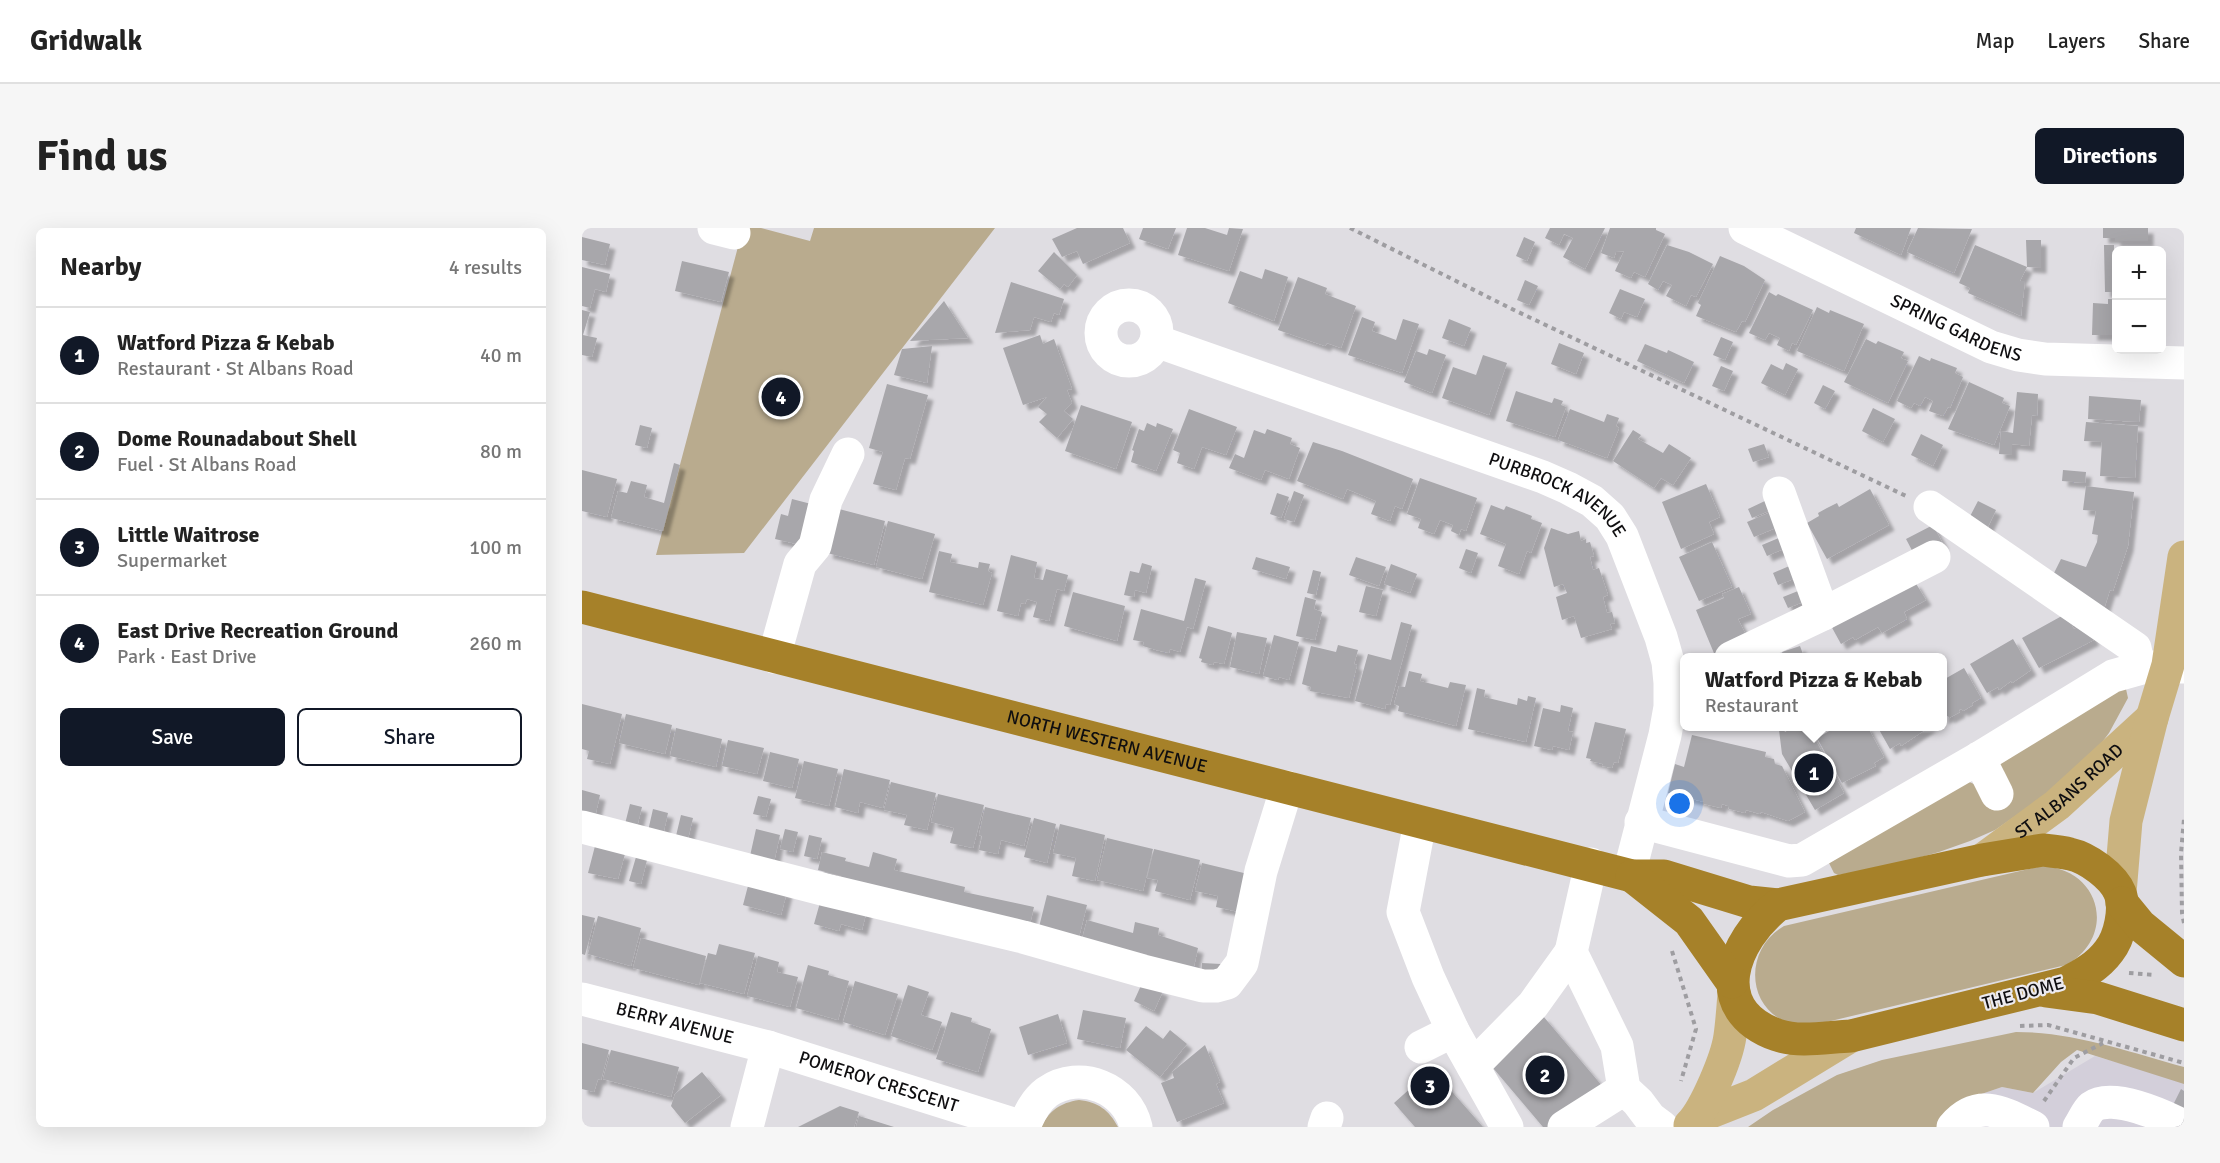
<!DOCTYPE html>
<meta charset="utf-8">
<style>
body{margin:0;font-family:Signika,sans-serif;background:#f6f6f6;color:#222}
.controls{position:absolute;right:18px;top:18px;display:grid;overflow:hidden;border-radius:9px;box-shadow:0 6px 24px #0002}
.controls button{width:54px;height:54px;display:grid;place-items:center;padding:0;border:0;border-bottom:2px solid #e0e0e0;background:#fff;color:#222;font:30px sans-serif}
.you{position:absolute;left:1098px;top:576px;width:21px;height:21px;margin:-15px;border:4px solid #fff;border-radius:50%;background:#1a73e8;box-shadow:0 0 0 9px #1a73e833}
.badge{display:grid;place-items:center;width:39px;height:39px;border-radius:50%;background:#111827;color:#fff;font-size:20px;font-weight:700}
.pin{position:absolute;translate:-50% -50%;border:3px solid #fff;box-shadow:0 2px 6px #0006}
.popup{position:absolute;left:1098px;top:425px;width:267px;height:78px;box-sizing:border-box;display:grid;place-content:center;border-radius:9px;background:#fff;filter:drop-shadow(0 2px 4px #0005);font-size:20px;white-space:nowrap;color:#767676}
.popup b{font-size:22px;color:#222}
.popup::after{content:'';position:absolute;left:50%;top:100%;margin-left:-12px;border:12px solid transparent;border-top-color:#fff}
.list{margin:0;padding:0;list-style:none}
h2{display:flex;justify-content:space-between;align-items:center;height:78px;margin:0;padding:0 24px;font-size:26px}
h2 small{font-size:20px;font-weight:400;color:#767676}
.list li{display:grid;grid-template-columns:39px 1fr auto;gap:18px;align-items:center;box-sizing:border-box;height:96px;padding:0 24px;border-top:2px solid #e0e0e0}
.list b{display:block;font-size:22px;white-space:nowrap}
.list p{margin:0;font-size:20px;white-space:nowrap;color:#767676}
.list em{font-size:20px;font-style:normal;color:#767676}
.actions{display:flex;gap:12px;padding:18px 24px}
.actions a{flex:1;padding:14px 0;border:2px solid #111827;border-radius:9px;text-align:center;font-size:21px;color:#111827}
.actions .main{background:#111827;color:#fff}
.map{position:relative;flex:none;width:1602px;height:899px;overflow:hidden;border-radius:9px}
header{display:flex;align-items:center;gap:36px;box-sizing:border-box;height:84px;padding:0 30px;background:#fff;border-bottom:2px solid #e0e0e0}
header strong{font-size:28px}
nav{display:flex;gap:33px;margin-inline-start:auto;font-size:21px}
.intro{display:flex;align-items:center;justify-content:space-between;box-sizing:border-box;height:144px;padding:0 36px}
h1{margin:0;font-size:42px}
.button{padding:15px 27px;border-radius:9px;background:#111827;color:#fff;font-size:21px;font-weight:700}
main{display:flex;gap:36px;padding:0 36px}
aside{flex:1;background:#fff;border-radius:9px;box-shadow:0 6px 24px #0002}
.map>svg:first-child{display:block}
.built{fill:#d3cfda}
.green{fill:#b9ab8e}
.building{fill:#a8a7ab;filter:url(#shadow)}
.lines{fill:none;stroke-linecap:round;stroke-linejoin:round}
.path{stroke:#9e9da1;stroke-width:4;stroke-dasharray:4.5 4.5;stroke-linecap:butt}
.minor{stroke:#fff;stroke-width:33}
.major{stroke:#cab37f;stroke-width:33}
.highway{stroke:#a68129;stroke-width:33}
.labels{text-anchor:middle;stroke-width:4.5;stroke-linejoin:round;paint-order:stroke}
.street-label{font-size:18px;fill:#0f0e10;stroke:#eceaef}
</style>
<header>
<strong>Gridwalk</strong>
<nav><a>Map</a><a>Layers</a><a>Share</a></nav>
</header>
<div class="intro"><h1>Find us</h1><a class="button">Directions</a></div>
<main>
<aside>
<h2>Nearby<small>4 results</small></h2>
<ul class="list">
<li><span class="badge">1</span><div><b>Watford Pizza &amp; Kebab</b><p>Restaurant · St Albans Road</p></div><em>40 m</em></li>
<li><span class="badge">2</span><div><b>Dome Rounadabout Shell</b><p>Fuel · St Albans Road</p></div><em>80 m</em></li>
<li><span class="badge">3</span><div><b>Little Waitrose</b><p>Supermarket</p></div><em>100 m</em></li>
<li><span class="badge">4</span><div><b>East Drive Recreation Ground</b><p>Park · East Drive</p></div><em>260 m</em></li>
</ul>
<div class="actions"><a class="main">Save</a><a>Share</a></div>
</aside>
<div class="map">
<svg width="1602" height="899" viewBox="0 0 1602 899">
<defs>
<filter id="shadow"><feDropShadow dx="5.5" dy="5.5" stdDeviation="1.5" flood-color="#0004"/></filter>
</defs>
<rect width="100%" height="100%" fill="#dfdde2"/>
<!-- built -->
<path class="built" d="M1513,828L1602,854V899H1359L1376,874L1420,859L1451,865Z"/>
<!-- green -->
<path class="green" d="M161,0H179L228,13L232,0H413L162,325L74,327Z
M1530,460L1544,461L1546,470L1527,505L1515,521L1483,554L1413,602L1388,613L1357,624L1300,640L1256,647L1252,645L1247,635L1383,552L1394,557L1417,534Z
M1460,638C1520,641 1535,709 1484,737L1232,797C1226,797 1218,798 1213,797C1164,785 1160,722 1202,698Z
M1434,804C1492,804 1547,824 1602,839V856L1495,822L1479,834L1451,865L1420,859L1376,874L1359,899H1166L1191,882L1255,847L1300,832Z
M497,872C516,874 527,882 536,899H459C468,882 478,875 497,872Z"/>
<!-- building -->
<path class="building" d="M495,0H541L548,15L501,36L495,23L480,29L470,11Z
M561,0H594L586,21L557,11Z
M605,0H623L645,7L647,0L661,1L647,43L596,27Z
M968,0H1023L1003,41L981,29L991,10L982,6L977,17L963,10Z
M1028,0H1074V2L1083,6L1063,49L1052,44L1049,50L1033,43L1042,23L1034,24L1032,30L1019,25Z
M1274,0H1329L1319,27L1272,5Z
M1336,0L1390,1L1372,45L1325,24Z
M1521,0H1566V13H1533V10H1521Z
M0,9L28,16L23,37L0,32Z
M942,9L953,14L945,33L934,28Z
M1444,12H1459V40L1445,39L1438,53H1443L1439,88L1386,65L1388,60L1377,55L1393,17L1445,39Z
M1085,17L1107,24L1131,36L1114,69L1109,67L1104,78L1084,68L1090,57L1081,53L1076,62L1066,56Z
M1522,17H1532V21H1534V64H1523Z
M472,24L495,47L486,59L482,56L478,61L456,43Z
M1138,28L1162,38L1183,52L1163,94L1160,93L1154,104L1114,88L1119,77L1116,75Z
M100,33L147,44L139,74L93,63Z
M0,39L28,46L24,64L13,61L8,80L0,78Z
M683,41L706,49L692,93L646,75L658,43L680,51Z
M716,49L745,60L743,66L774,78L759,120L745,115L743,118L696,102Z
M943,52L956,58L947,77L935,72Z
M429,54L482,71L477,87L472,85L469,94L452,89L448,102L413,105Z
M1038,61L1063,71L1055,89L1042,84L1039,91L1027,85Z
M1187,64L1194,68L1196,66L1231,82L1214,117L1210,115L1207,123L1195,117L1198,110L1187,105L1183,112L1167,105Z
M1526,71H1534V93H1531V107H1510L1511,75L1526,76Z
M362,73L386,110L328,113Z
M1235,79L1247,85L1248,82L1282,96L1262,143L1215,123Z
M0,82L8,84L1,107L15,110L10,129L0,127Z
M780,89L793,94L790,103L814,112L821,91L837,96L820,145L766,127Z
M867,91L889,100L882,118L860,110Z
M458,107L461,116L472,111L490,161L485,162L490,175L482,183L491,191L475,210L457,194L465,186L456,179L465,169L441,177L421,120Z
M1139,109L1151,114L1143,132L1131,127Z
M1284,111L1294,116L1296,113L1322,124L1319,130L1326,133L1306,175L1262,154Z
M977,115L1002,125L994,146L969,136Z
M1063,116L1085,125L1086,122L1112,134L1102,155L1055,133Z
M350,118L345,155L312,147L320,121Z
M847,121L864,127L850,165L822,154L834,123L845,127Z
M901,127L925,135L907,187L860,170L871,139L894,147Z
M1337,128L1348,133L1349,130L1375,140L1373,145L1381,149L1368,180L1366,179L1361,188L1347,183L1351,173L1343,169L1338,178L1332,175L1329,180L1315,173Z
M1204,135L1216,141L1203,167L1179,155L1189,136L1201,142Z
M1139,138L1151,143L1142,163L1130,158Z
M1387,154L1422,170L1420,175L1428,178L1412,217L1366,201Z
M305,156L346,167L328,231L323,230L314,262L291,256L301,224L287,220Z
M1241,157L1253,163L1243,181L1232,175Z
M934,163L970,175L972,170L981,173L979,177L984,179L973,209L924,193Z
M1435,164L1456,166L1455,188L1450,187L1447,218L1430,216V227L1417,226L1419,203L1431,205Z
M1507,168L1559,172L1557,194L1506,191Z
M499,177L550,194L534,241L483,223Z
M1291,180L1313,191L1301,214L1280,203Z
M607,181L655,199L644,227L620,219L612,241L595,235L598,225L591,222Z
M988,181L1022,194L1025,186L1037,190L1034,198L1037,200L1025,230L976,212Z
M1504,194L1556,198L1553,250L1518,248L1520,214L1502,213Z
M565,195L574,199L575,195L591,201L574,243L549,234L552,223L550,222L557,201L562,203Z
M58,197L70,200L65,220L53,217Z
M685,201L710,210L708,216L718,220L707,251L683,242L679,252L647,240L653,226L662,230L672,202L683,206Z
M1051,202L1059,207L1056,211L1081,225L1087,216L1109,230L1091,257L1079,250L1072,260L1031,233Z
M1339,206L1361,217L1351,238L1329,227Z
M731,214L760,223L831,251L820,281L813,278L808,293L789,286L794,273L765,261L761,271L715,253Z
M1182,216L1187,229L1171,234L1166,221Z
M92,235L98,237L81,303L29,290L36,263L45,265L49,253L65,257L62,269L82,275Z
M0,242L35,251L25,289L0,283Z
M1481,242L1504,244L1503,255L1480,253Z
M838,250L895,270L884,303L879,301L877,307L869,303L871,297L858,292L852,306L836,300L839,291L825,286Z
M1124,256L1138,289L1127,294L1132,306L1099,321L1080,274Z
M1504,258L1552,264L1546,318L1531,363L1528,362L1521,384L1470,349L1479,331L1504,339L1515,314L1516,307L1510,306L1514,283L1501,282Z
M1288,261L1307,297L1245,331L1225,295L1237,288L1236,285L1245,280L1255,275L1257,279Z
M712,263L722,267L712,294L702,291Z
M695,265L707,269L699,290L688,286Z
M210,271L233,277L223,318L193,311L199,286L206,288Z
M1185,272L1189,282L1170,290L1166,281Z
M1396,273L1414,282L1403,305L1384,296Z
M909,277L922,282L924,278L950,288L949,291L960,295L949,325L945,323L937,346L916,338L924,316L898,306Z
M257,281L303,293L292,337L245,325Z
M1189,284L1196,299L1172,309L1165,294Z
M306,293L353,306L340,351L294,339Z
M1351,297L1361,316L1334,330L1324,311Z
M969,300L986,306L997,303L999,313L1004,311V315L1008,314L1012,328L1008,329L1011,342L1017,340L1026,367L1021,369L1025,385L1030,384L1033,395L1028,396L1030,401L999,410L992,388L980,392L974,369L985,365L981,356L972,359L962,320Z
M1199,309L1204,320L1185,328L1180,317Z
M1130,314L1150,359L1117,373L1097,329Z
M884,321L896,325L889,345L877,340Z
M357,323L370,326L368,334L396,340L397,334L408,336L406,343L410,345L401,377L347,364Z
M429,327L455,334L452,350L461,352L464,341L486,347L482,363L475,361L467,393L451,389L455,374L445,371L443,376L439,375L436,388L415,383Z
M674,329L708,339L704,351L670,341Z
M774,329L804,339L797,358L767,347Z
M560,335L570,338L564,365L553,362L552,369L542,367L548,343L557,345Z
M809,336L835,346L828,365L802,356Z
M1212,336L1217,349L1196,357L1191,345Z
M731,342L739,344L734,367L725,365Z
M613,350L624,353L611,401L605,399L598,424L588,421L587,425L574,422L561,418L562,414L551,412L559,381L602,393Z
M1333,354L1344,372L1322,384L1325,391L1300,405L1296,399L1273,412L1271,409L1259,416L1248,396Z
M784,358L801,362L794,388L777,384Z
M1157,359L1169,386L1156,391L1167,413L1134,430L1114,382L1142,370L1140,366Z
M1221,361L1226,372L1206,380L1201,369Z
M491,364L543,378L535,413L482,398Z
M723,369L734,372L732,381L740,384L733,412L714,408Z
M1487,384L1494,396L1490,398L1492,401L1503,395L1512,412L1457,440L1440,410Z
M819,394L830,397L808,477L804,476L803,481L773,473L786,426L809,432Z
M626,398L650,405L642,436L632,434L631,437L619,434L620,431L617,430Z
M655,404L685,410L677,446L648,439Z
M692,407L717,414L707,452L697,449L696,452L681,448Z
M1431,411L1449,442L1430,455L1429,453L1417,462L1416,459L1405,465L1388,436Z
M756,417L776,422L772,436L775,437L767,470L728,463L729,459L720,456L729,418L754,424Z
M1218,418L1222,429H1202L1200,424Z
M1382,440L1399,470L1390,475L1391,477L1381,483L1379,481L1377,482L1378,484L1367,490L1366,488L1361,491V452Z
M827,443L840,446L838,453L866,460L868,454L884,457L874,498L816,483L817,478L812,476L817,458L823,459Z
M895,460L903,462L902,469L935,477L936,470L945,473L946,468L954,470L944,514L886,501Z
M0,476L40,486L28,536L5,531L7,523L0,521Z
M979,477L991,480L986,503L991,504L987,522L971,518L970,522L952,518L961,480L978,484Z
M44,486L90,497L83,526L37,515Z
M1013,494L1044,501L1036,535L1032,534L1030,540L1020,538L1021,536L1008,533L1009,531L1004,530Z
M1213,498H1226L1262,565L1233,582L1200,526L1197,502L1201,499L1203,504Z
M1256,498H1285L1302,529L1292,535L1294,538L1260,555L1235,510Z
M1295,498H1349L1319,518L1318,515L1308,521Z
M94,500L140,511L134,539L88,528Z
M1110,507L1184,524L1183,529L1192,531L1193,536L1200,538L1223,584L1206,593L1179,584L1178,586L1164,582L1163,585L1147,581L1146,578L1140,576L1139,580L1122,576V574L1086,565L1093,536L1102,539Z
M146,512L182,520L175,546L140,538Z
M188,524L217,531L210,560L181,553Z
M222,533L256,541L247,578L213,570Z
M262,541L308,552L301,580L278,574L276,585L253,579Z
M309,554L354,565L345,602L322,597L325,587L302,582Z
M0,562L18,567L13,589L0,586Z
M356,566L402,577L391,620L368,615L372,600L349,594Z
M176,568L189,571L184,589L171,586Z
M48,576L60,579L55,599L43,596Z
M403,579L449,590L442,618L419,612L416,626L397,622L400,608L397,607Z
M71,581L86,585L81,607L66,603Z
M99,587L111,590L105,615L93,612Z
M452,590L474,596L465,635L442,629Z
M478,596L523,607L513,653L490,648L494,630L471,625Z
M174,601L198,607L192,634L168,628Z
M203,601L216,604L211,624L198,621Z
M227,607L240,610L235,631L222,628Z
M525,610L571,621L561,663L515,652Z
M13,618L43,626L36,651L6,645Z
M572,621L618,632L608,672L573,663L576,652L565,650Z
M240,624L264,630L263,633L287,639L291,624L315,631L312,642L383,659L382,664L452,679L447,700L258,654L259,648L236,642Z
M54,629L65,632L59,656L47,653Z
M620,635L666,646L657,684L634,679L636,668L613,663Z
M167,654L205,664L199,687L161,677Z
M465,667L505,677L496,713L457,699Z
M239,671L285,682L280,702L259,696L257,703L232,696Z
M0,687L13,690L3,727L0,726Z
M16,688L59,700L49,738L6,726Z
M505,692L551,705L553,694L577,700L576,707L616,720L611,743L499,715Z
M59,710L124,728L117,757L51,740Z
M137,716L173,725L162,766L118,755L126,725L134,727Z
M176,728L197,734L195,744L216,749L208,779L165,768Z
M620,735L639,736L638,748L619,747Z
M226,737L247,743L246,747L267,753L256,792L214,780Z
M273,753L316,766L303,807L261,794Z
M561,753L581,763L572,783L552,773Z
M326,757L347,764L339,787L360,794L350,822L309,808Z
M501,782L544,790L538,820L495,811Z
M369,784L390,790L389,794L409,801L396,844L354,831Z
M476,786L485,815L446,827L437,799Z
M961,788L1021,859L973,899H961L906,834Z
M564,798L581,811L588,802L605,816L578,849L544,822Z
M0,815L27,822L19,852L16,851L12,864L0,861Z
M623,817L638,854L634,856L642,875L595,894L579,855L592,850L590,844Z
M29,822L97,839L89,869L21,851Z
M850,841L901,899H833L812,875Z
M120,844L139,867L103,895L89,878L93,866Z
M1599,861L1602,863V899H1580Z
M258,878L277,884L272,899H216Z
M277,888L312,899H274Z"/>
<g class="lines">
<!-- path -->
<path class="path" d="M768,0L932,82L1324,268
M1602,695L1600,685L1599,625L1602,591
M1090,723L1114,801L1099,853
M1547,745L1573,747
M1438,798L1466,797L1602,835
M1462,873L1492,830L1521,815"/>
<!-- minor -->
<g class="minor">
<path d="M132,0L152,5"/>
<path id="s1" d="M1163,0L1409,119L1436,127L1463,131L1602,135"/>
<circle cx="547" cy="105" r="28"/>
<path id="s2" d="M574,113L961,249L986,260L1010,273L1028,289L1040,308L1079,409L1086,434L1088,455V479L1083,507L1047,646"/>
<path d="M1197,265L1241,386"/>
<path d="M1348,279L1553,420L1557,440"/>
<path d="M192,429L218,336L233,318L244,272L266,226"/>
<path d="M1149,430L1241,386L1352,329"/>
<path d="M1397,530L1415,566"/>
<path d="M838,594L821,684L846,749L871,803L925,899"/>
<path d="M1059,594L1207,633L1220,632L1397,530L1531,448L1563,439H1602"/>
<path d="M0,599L244,662L441,709L561,743L621,758H634L645,755L660,735L679,643L705,559"/>
<path d="M1009,636L989,724L1035,818L1042,861L1056,874L1068,890L1080,899"/>
<path id="s3" d="M0,771L186,819L441,899"/>
<path d="M839,819L871,803"/>
<path d="M891,838L951,777L989,724"/>
<path d="M165,899L186,819"/>
<path d="M442,899C447,886 453,873 465,864C498,841 545,860 554,899"/>
<path d="M742,899L745,890"/>
<path d="M982,899L1042,861"/>
<path d="M1371,899C1396,869 1422,885 1451,899"/>
<path d="M1497,899C1501,893 1505,883 1510,879C1530,864 1582,888 1602,898"/>
</g>
<!-- major -->
<g class="major">
<path id="s4" d="M1400,632L1475,577L1570,490"/>
<path d="M1538,665L1544,593L1570,490L1586,437L1602,329"/>
<path d="M1116,889L1172,867L1269,808"/>
<path d="M1108,897C1123,882 1145,830 1148,808C1150,794 1151,779 1152,765"/>
</g>
<!-- highway -->
<g class="highway">
<path id="s5" d="M0,379L1050,648H1082L1167,674L1196,677"/>
<path d="M1461,622C1470,623 1480,624 1488,626C1506,630 1531,648 1538,665C1544,681 1538,709 1527,723C1516,738 1500,747 1484,755L1269,808C1245,809 1218,815 1195,807C1124,782 1150,713 1196,677L1400,632Z"/>
<path d="M1050,648L1107,693L1150,754"/>
<path d="M1540,675L1558,697L1602,733"/>
<path d="M1464,763L1516,770L1602,797"/>
</g>
</g>
<g class="labels">
<!-- street labels -->
<g class="street-label">
<text dy="6" stroke="none"><textPath href="#s1" startOffset="234">SPRING GARDENS</textPath></text>
<text dy="6" stroke="none"><textPath href="#s2" startOffset="432">PURBROCK AVENUE</textPath></text>
<text dy="6" stroke="none"><textPath href="#s5" startOffset="542">NORTH WESTERN AVENUE</textPath></text>
<text dy="6" stroke="none"><textPath href="#s4" startOffset="111">ST ALBANS ROAD</textPath></text>
<text transform="translate(1441 765) rotate(-15)" y="6">THE DOME</text>
<text dy="6" stroke="none"><textPath href="#s3" startOffset="96">BERRY AVENUE</textPath></text>
<text dy="6" stroke="none"><textPath href="#s3" startOffset="308">POMEROY CRESCENT</textPath></text>
</g>
</g>
</svg>
<div class="controls">
<button>+</button>
<button>−</button>
</div>
<div class="you"></div>
<div class="pin badge" style="left:1232px;top:545px">1</div>
<div class="popup"><b>Watford Pizza &amp; Kebab</b>Restaurant</div>
<div class="pin badge" style="left:963px;top:847px">2</div>
<div class="pin badge" style="left:848px;top:858px">3</div>
<div class="pin badge" style="left:199px;top:169px">4</div>
</div>
</main>
